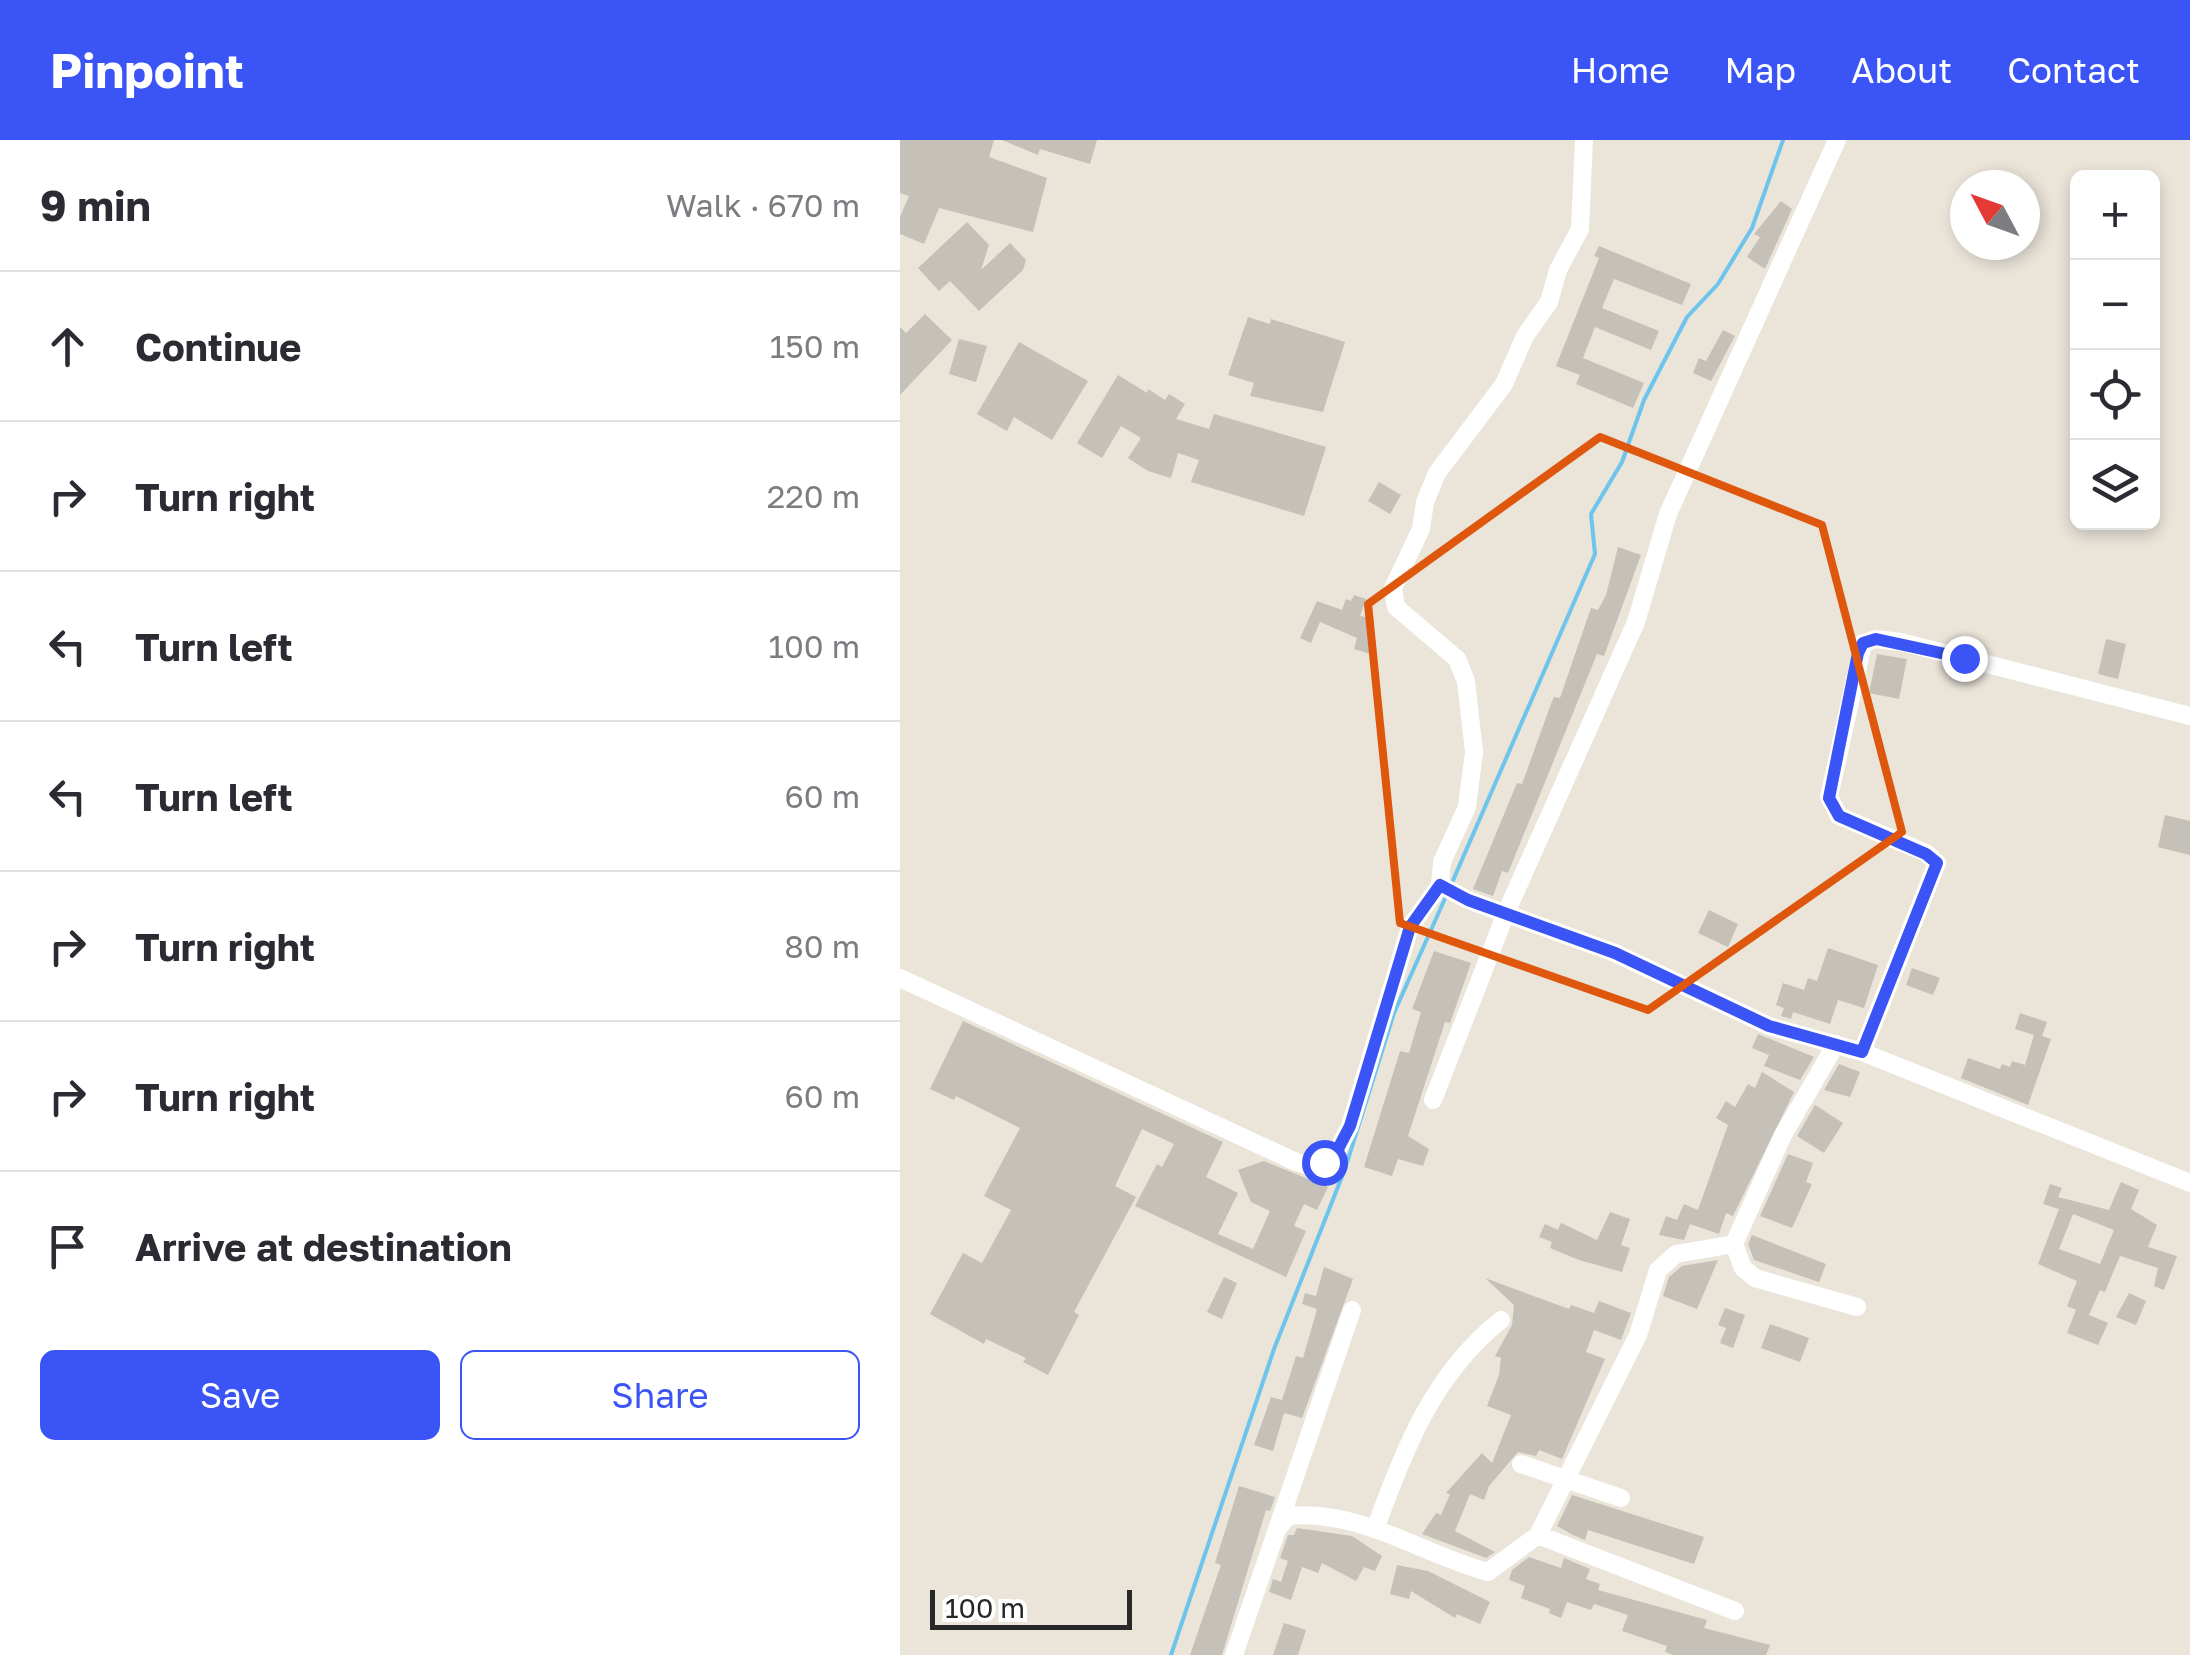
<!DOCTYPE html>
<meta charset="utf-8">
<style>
body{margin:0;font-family:"Golos Text",sans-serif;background:#f2f2f3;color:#2b2b33}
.controls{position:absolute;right:30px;top:30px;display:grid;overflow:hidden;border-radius:15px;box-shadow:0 5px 15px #0003}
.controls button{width:90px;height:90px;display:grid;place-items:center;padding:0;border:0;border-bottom:2px solid #e1e1e2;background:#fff;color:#2b2b33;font:50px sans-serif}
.compass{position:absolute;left:1050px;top:30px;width:90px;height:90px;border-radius:50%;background:#fff;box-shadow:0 5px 15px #0003;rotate:311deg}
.scale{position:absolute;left:30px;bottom:25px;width:202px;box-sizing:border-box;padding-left:10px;border:5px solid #282828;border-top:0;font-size:28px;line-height:35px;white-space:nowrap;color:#282828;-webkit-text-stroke:8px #fff;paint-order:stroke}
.stop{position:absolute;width:30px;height:30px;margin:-22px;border:8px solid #3a54f6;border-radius:50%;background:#fff}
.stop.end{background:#3a54f6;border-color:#fff;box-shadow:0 2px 10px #0008}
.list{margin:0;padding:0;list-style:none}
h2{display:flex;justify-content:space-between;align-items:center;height:130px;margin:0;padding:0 40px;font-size:42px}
h2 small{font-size:32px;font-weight:400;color:#7c7c81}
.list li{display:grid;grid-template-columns:65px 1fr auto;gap:30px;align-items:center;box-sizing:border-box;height:150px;padding:0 40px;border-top:2px solid #e1e1e2}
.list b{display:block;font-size:38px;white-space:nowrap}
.list em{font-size:32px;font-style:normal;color:#7c7c81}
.actions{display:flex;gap:20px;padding:30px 40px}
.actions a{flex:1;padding:22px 0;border:2px solid #3a54f6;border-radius:15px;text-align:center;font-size:35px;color:#3a54f6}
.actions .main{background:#3a54f6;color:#fff}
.icon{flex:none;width:55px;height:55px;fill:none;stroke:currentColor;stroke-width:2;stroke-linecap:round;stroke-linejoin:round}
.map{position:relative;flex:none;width:1290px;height:1515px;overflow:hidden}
header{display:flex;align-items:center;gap:60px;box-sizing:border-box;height:140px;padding:0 50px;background:#3a54f6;color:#fff}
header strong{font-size:48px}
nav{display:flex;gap:55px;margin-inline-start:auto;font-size:35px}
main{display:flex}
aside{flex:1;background:#fff}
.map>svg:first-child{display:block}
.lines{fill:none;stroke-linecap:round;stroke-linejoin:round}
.stream{stroke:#6dc4ec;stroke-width:4}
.building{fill:#c5c1b9;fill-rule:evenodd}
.minor{stroke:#fff;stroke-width:18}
.route{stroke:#3a54f6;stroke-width:12}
.marked{fill:none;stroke:#de570d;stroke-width:8;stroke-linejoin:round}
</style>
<header>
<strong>Pinpoint</strong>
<nav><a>Home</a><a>Map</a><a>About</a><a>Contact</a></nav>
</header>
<main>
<aside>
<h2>9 min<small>Walk · 670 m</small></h2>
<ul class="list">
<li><svg class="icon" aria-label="ahead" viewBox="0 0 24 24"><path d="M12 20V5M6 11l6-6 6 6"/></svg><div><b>Continue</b></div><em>150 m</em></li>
<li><svg class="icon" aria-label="right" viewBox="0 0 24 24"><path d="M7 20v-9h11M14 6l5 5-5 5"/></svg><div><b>Turn right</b></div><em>220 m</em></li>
<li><svg class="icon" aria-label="left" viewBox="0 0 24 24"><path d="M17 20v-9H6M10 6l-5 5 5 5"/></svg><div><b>Turn left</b></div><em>100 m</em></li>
<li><svg class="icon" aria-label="left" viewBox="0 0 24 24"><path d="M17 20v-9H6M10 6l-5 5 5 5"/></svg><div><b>Turn left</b></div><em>60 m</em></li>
<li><svg class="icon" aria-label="right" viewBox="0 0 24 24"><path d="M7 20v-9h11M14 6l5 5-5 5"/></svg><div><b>Turn right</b></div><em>80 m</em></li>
<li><svg class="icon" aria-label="right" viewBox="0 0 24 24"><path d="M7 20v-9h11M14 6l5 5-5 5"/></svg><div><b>Turn right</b></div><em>60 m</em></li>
<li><svg class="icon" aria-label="arrive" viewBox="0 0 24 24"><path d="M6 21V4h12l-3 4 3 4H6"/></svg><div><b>Arrive at destination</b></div></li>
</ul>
<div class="actions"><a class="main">Save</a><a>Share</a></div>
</aside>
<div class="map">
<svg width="1290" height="1515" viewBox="0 0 1290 1515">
<rect width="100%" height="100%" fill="#eae4d9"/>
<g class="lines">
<!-- stream -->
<path class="stream" d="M551,745L695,414L691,374L722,322L744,260L787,177L818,144L852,88L883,0
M271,1515L374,1209L445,1029L494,873L547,754"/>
</g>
<!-- building -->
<path class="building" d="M0,0H94L89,17L147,38L133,92L39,68L24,104L0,94V77L9,56L0,53Z
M102,0H197L190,24L140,9L138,15Z
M881,61L892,69L865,129L847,117L860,97L854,94Z
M67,82L89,105L81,130L110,103L126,120L123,130L79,171L50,141L39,151L18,128Z
M699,106L791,144L782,165L714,139L702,168L759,191L751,210L695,187L683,218L744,243L733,268L676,244L680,235L656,226L699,118L694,116Z
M25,174L52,200L0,255V187L6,193Z
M348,177L370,184L371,179L445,202L423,272L350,256L354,243L328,235Z
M823,190L835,196L811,241L793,233L799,218L806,221Z
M59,199L87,206L76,242L49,234Z
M119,202L188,241L152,300L114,277L107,291L77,274Z
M218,235L247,253L248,249L265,260L269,254L285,264L276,279L309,289L314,274L426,307L404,376L291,342L299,320L278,313L271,338L248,331L228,318L241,298L221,286L202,318L177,303Z
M479,342L501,355L490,374L468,361Z
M718,407L741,415L704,516L697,514L608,733L602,731L593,756L573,749L617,643L622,644L651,564L654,557L660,558L691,468L698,470L706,455Z
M454,455L466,459L460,476L474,479L470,514L454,509L457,498L420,482L411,503L400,498L417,461L442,470L446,459L451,461Z
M1206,499L1226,504L1218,539L1198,534Z
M977,514L1007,519L999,559L969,553Z
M1265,675L1290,681V715L1258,707Z
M809,770L838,784L828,807L798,793Z
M928,808L978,825L964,868L938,860L930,884L893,872L891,879L881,876L884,868L876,865L883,843L904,850L908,838L917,841Z
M534,811L571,823L550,883L545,882L508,996L529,1009L523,1026L498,1019L492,1036L464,1027L500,911L509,913L521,872L512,869Z
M1012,828L1040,838L1033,855L1006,845Z
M1120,873L1147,882L1142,896L1151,899L1128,965L1061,938L1068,918L1100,929L1102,924L1110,927L1112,921L1125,925L1134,895L1115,889Z
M63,881L323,1002L306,1037L338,1053L318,1094L353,1109L370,1071L351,1062L338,1030L364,1021L428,1047L417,1070L404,1064L394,1086L406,1091L386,1137L235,1066L257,1024L262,1027L274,1004L242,989L215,1046L236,1057L174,1172L179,1175L148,1235L123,1222L126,1218L86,1199L84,1204L30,1174L63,1113L82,1123L111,1070L84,1056L120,988L56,956L54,960L30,949Z
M858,894L914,917L900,940L864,926L869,915L852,908Z
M939,924L960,932L950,957L924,950Z
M862,932L894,952L833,1076L826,1073L819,1094L790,1084L784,1100L759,1095L766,1076L777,1080L784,1064L798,1070L828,985L816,978L826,961L835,967L848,944L855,948Z
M915,965L943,983L924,1013L897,996Z
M888,1014L913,1023L906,1042L912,1044L892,1088L860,1076Z
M1221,1042L1239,1050L1231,1069L1257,1085L1248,1107L1277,1116L1264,1150L1254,1146L1258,1128L1220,1116L1205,1152L1200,1150L1189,1175L1208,1183L1198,1205L1167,1193L1176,1170L1167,1166L1177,1141L1138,1124L1159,1069L1143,1064L1150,1044L1162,1048L1158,1057L1209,1070ZM1173,1074L1214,1090L1200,1124L1159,1109Z
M710,1072L730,1079L721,1105L730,1108L722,1132L679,1120L650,1108L652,1102L639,1097L645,1084L658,1090L661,1083L697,1100Z
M852,1095L926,1124L919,1142L854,1120L848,1104Z
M818,1120L797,1169L763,1156L769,1137L782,1126Z
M424,1127L453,1139L402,1278L384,1273L373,1311L354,1305L371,1257L382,1260L396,1216L403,1218L417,1169L402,1164L405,1153L416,1156Z
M324,1137L337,1143L322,1179L307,1172Z
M585,1138L669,1169L671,1165L694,1173L699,1161L731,1173L721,1200L694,1190L686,1212L705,1219L662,1319L639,1310L636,1316L618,1312L589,1346L584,1360L570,1354L555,1391L595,1412L586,1418L522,1394L536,1373L541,1375L550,1354L546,1353L582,1313L592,1323L611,1275L587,1266L599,1235L601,1218L595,1216L612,1185L614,1165Z
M1229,1153L1246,1161L1236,1185L1216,1177Z
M825,1168L845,1175L833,1208L820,1203L826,1188L818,1185Z
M870,1184L909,1198L900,1222L861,1208Z
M339,1346L375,1357L370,1371L366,1370L322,1515H290L321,1425L315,1423Z
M672,1355L804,1397L794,1424L688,1390L685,1400L673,1395L657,1386Z
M397,1388L452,1396L482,1416L475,1431L464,1427L456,1441L422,1423L418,1433L402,1427L391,1460L369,1452L373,1439L381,1442L388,1421L380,1418L388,1395H394Z
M629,1417L661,1428L664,1418L690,1429L686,1439L700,1444L698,1450L807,1480L804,1488L870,1505L866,1515H773L765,1512L767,1506L722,1491L728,1475L694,1464L691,1470L667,1462L661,1478L649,1473L650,1469L621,1458L625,1446L609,1440L612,1430Z
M497,1425L528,1431L590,1462L580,1484L557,1474L555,1478L511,1451L509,1459L490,1454Z
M384,1483L406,1490L398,1515H373Z"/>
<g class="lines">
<!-- minor -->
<path class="minor" d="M540,745L568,760L715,813L869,886L962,912L1290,1043
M0,838L396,1022L409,1026L437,1011L450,986L510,787L540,745L542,722L567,667L574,612L566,541L557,519L496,467L493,448L521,389L525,362L537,333L604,244L625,196L649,162L658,130L680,89L684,0
M962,912L1037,723L1026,713L939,676L929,657L963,503L976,499L1001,502L1290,576
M533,960L606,773L736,482L768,374L937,0
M834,1104L843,1128L855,1138L957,1167
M621,1324L721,1358
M379,1387L388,1376C461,1369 521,1414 588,1432L638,1395L738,1195L758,1130L776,1114L834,1104L883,995L936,904
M476,1387C504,1309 534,1233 601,1180
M638,1395L835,1471
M334,1515L452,1170"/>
</g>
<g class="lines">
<!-- route -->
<path class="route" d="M424,1022L437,1011L450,986L510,787L540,745L568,760L715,813L869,886L962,912L1037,723L1026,714L939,676L929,658L958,513L963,503L976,499L1064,518"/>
</g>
<!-- marked area -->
<path class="marked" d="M700,297L922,385L1002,692L748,870L500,783L468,464Z"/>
</svg>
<div class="controls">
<button>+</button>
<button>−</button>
<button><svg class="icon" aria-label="locate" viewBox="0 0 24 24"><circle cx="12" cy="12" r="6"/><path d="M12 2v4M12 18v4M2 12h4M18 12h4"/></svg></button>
<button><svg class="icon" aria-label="layers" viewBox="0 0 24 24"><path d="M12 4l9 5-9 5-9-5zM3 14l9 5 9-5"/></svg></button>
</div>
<svg class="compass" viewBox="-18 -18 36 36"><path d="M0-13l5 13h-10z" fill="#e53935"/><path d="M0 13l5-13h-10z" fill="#7c7c81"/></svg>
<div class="scale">100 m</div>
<div class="stop" style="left:424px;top:1022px"></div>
<div class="stop end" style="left:1064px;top:518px"></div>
</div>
</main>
